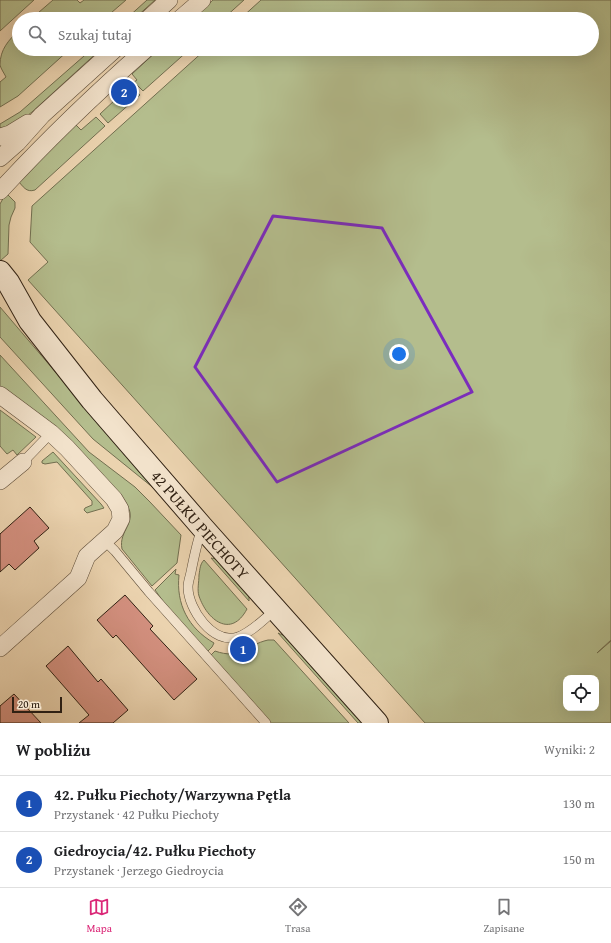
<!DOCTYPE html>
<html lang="pl">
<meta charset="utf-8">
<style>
body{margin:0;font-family:"Gentium Book Plus",serif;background:#f2f2f2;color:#202124}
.controls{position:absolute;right:12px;bottom:12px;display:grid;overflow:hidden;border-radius:8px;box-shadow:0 4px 16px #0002}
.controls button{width:36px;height:36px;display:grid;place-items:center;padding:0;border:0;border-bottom:1px solid #e0e0e0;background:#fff;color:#202124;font:20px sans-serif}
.scale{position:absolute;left:12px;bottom:10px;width:50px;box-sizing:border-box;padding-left:4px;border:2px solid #302113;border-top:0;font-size:11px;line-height:14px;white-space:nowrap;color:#302113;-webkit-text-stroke:3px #f2e2cb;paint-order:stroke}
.you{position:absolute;left:399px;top:354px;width:14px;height:14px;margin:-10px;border:3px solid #fff;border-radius:50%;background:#1a73e8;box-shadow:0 0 0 6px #1a73e833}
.badge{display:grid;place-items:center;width:26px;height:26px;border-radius:50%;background:#db2777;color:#fff;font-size:13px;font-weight:700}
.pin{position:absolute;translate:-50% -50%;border:2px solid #fff;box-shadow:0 1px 4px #0006}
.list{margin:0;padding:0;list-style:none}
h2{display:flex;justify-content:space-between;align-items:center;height:52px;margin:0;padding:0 16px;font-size:17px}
h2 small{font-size:13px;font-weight:400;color:#757577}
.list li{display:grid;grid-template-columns:26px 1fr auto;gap:12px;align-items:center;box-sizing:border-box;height:56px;padding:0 16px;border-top:1px solid #e0e0e0}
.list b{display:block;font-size:15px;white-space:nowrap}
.list p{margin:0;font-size:13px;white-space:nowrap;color:#757577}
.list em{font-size:13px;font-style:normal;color:#757577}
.icon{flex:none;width:22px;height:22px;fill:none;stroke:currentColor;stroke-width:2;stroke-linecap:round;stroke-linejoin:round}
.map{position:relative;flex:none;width:611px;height:723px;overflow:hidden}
.search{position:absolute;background:#fff;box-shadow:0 4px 16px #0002;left:12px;right:12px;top:12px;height:44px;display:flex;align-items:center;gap:10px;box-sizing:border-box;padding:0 14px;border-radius:22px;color:#757577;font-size:15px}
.sheet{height:164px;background:#fff}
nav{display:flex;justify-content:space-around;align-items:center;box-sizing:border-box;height:56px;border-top:1px solid #e0e0e0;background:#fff;font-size:11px;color:#757577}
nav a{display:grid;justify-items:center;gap:2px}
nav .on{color:#db2777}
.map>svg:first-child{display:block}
.green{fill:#b4bd8d;stroke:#726f50;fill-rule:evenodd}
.building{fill:#d3907f;stroke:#302113}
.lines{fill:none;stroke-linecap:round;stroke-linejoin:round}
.lane-casing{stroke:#5f4e3a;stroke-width:10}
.street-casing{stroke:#5f4e3a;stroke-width:18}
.secondary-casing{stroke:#302113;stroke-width:24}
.lane{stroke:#f2e2cb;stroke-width:9}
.street{stroke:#f2e2cb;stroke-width:17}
.secondary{stroke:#f2e2cb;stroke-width:22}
.marked{fill:none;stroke:#7b2cbf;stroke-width:3;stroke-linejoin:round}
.labels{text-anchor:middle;stroke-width:3.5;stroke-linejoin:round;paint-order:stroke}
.street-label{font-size:16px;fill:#302113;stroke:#f2e2cb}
</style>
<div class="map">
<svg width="611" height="723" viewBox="0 0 611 723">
<rect width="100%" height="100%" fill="#ebd3af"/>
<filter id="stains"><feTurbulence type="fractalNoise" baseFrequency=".005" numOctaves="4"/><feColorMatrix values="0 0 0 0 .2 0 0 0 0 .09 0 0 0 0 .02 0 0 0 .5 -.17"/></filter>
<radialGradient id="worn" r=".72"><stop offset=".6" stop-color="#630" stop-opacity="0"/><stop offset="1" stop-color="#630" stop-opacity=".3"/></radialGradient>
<!-- green -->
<path class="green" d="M0,0H34L0,31Z
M53,0H77L80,3L84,0H126L104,19H31Z
M147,0H155L134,19H126Z
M213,0H244L223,19H192Z
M261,0H611V640L597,653L611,641V723H425L28,280L48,262L30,242L32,206L206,49H592V19H240ZM566,678H596V708H566Z
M19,30V49H70L18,96L0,107V82L6,77C4,73 1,69 0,65C0,49 9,40 19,30Z
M92,49H101L32,112L19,122L0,132V124L20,112Z
M159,49H190L143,91L134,82L137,80L132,74Z
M133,88L140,95L108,123L100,114L116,99L118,101Z
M96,117L105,126L35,190C26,193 23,186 18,181L76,125L81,130Z
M6,193L15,202V208L11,217L9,225L8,254L0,261V204Z
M0,307L156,490L93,439L0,337Z
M0,355L89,452L135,487L150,502L181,535L177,563L152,586L122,549C118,530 139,523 126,503L86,458L48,422L0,386Z
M0,410L36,437L17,455L13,450L7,454L0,446Z
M53,452L101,504L104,508L87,513L84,510L85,508L92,505V501L57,462L45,464L42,463V461Z
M211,558L216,559L249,595V601Z
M204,560L247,609C231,639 207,620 199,596C197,590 199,582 199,575C200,569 200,564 204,560Z
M176,569L175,574L179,575C176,604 188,628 214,643L212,647L207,652L171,612L155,590Z
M278,633L289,638L365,723H358Z
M268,640H274L349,723H271L210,656L215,651C240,660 246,645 268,640Z"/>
<!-- building -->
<path class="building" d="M30,507L49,528L34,541L39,548L15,570L9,564L0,572V534Z
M125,595L153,626L150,629L197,679L174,700L116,635L113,638L97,620Z
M68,646L98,682L101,679L128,710L113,723H79L89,715L46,666Z
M14,694L41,723H0V706Z"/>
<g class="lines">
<!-- lane casing -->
<g class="lane-casing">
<path id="lane" d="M23,462L51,433
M202,528C197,542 194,557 191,572C190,577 188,582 188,587C188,609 213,645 238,637C252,632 264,619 275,610
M105,541L115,551L149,592L266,723"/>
</g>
<!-- street casing -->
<g class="street-casing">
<path id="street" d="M148,19L169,0
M180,19L202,0
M0,137L10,134L28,123
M0,158L17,143L42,115L115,49
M0,191C46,141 95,94 146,49
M0,395L51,433L67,448L114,499L120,509L121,519L115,531L87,556L78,578L0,648
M0,481L23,462"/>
</g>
<!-- secondary casing -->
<g class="secondary-casing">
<g id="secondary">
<path id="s1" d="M0,272L8,282L30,321L92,400L202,527L377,723"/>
</g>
</g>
<!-- lane -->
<use href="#lane" class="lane"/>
<!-- street -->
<use href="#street" class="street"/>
<!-- secondary -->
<use href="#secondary" class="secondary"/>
</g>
<!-- marked area -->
<path class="marked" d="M273,216L382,228L472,392L277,482L195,367Z"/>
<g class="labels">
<!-- street labels -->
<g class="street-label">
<text dy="6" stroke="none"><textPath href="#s1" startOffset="323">42 PUŁKU PIECHOTY</textPath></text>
</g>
</g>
<rect width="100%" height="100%" filter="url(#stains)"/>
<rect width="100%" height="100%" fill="url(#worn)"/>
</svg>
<div class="controls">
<button><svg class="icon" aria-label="locate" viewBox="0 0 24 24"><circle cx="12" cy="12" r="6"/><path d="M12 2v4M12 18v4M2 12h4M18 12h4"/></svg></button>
</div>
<div class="scale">20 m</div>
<div class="you"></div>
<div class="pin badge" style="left:243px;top:649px;background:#1a4fb4">1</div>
<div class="pin badge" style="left:124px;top:92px;background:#1a4fb4">2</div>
<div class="search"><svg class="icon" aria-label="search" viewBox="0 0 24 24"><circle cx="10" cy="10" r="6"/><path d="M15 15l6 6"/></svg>Szukaj tutaj</div>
</div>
<section class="sheet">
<h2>W pobliżu<small>Wyniki: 2</small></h2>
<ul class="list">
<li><span class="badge" style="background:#1a4fb4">1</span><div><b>42. Pułku Piechoty/Warzywna Pętla</b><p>Przystanek · 42 Pułku Piechoty</p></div><em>130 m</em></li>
<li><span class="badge" style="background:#1a4fb4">2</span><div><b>Giedroycia/42. Pułku Piechoty</b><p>Przystanek · Jerzego Giedroycia</p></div><em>150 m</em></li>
</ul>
</section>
<nav>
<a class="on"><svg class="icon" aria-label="map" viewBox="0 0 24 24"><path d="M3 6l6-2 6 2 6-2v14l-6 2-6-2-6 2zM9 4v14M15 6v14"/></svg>Mapa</a>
<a><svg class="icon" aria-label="directions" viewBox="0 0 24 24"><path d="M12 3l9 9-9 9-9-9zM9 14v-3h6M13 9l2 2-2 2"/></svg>Trasa</a>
<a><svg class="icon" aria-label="saved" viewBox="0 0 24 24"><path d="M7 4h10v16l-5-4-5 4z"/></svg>Zapisane</a>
</nav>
